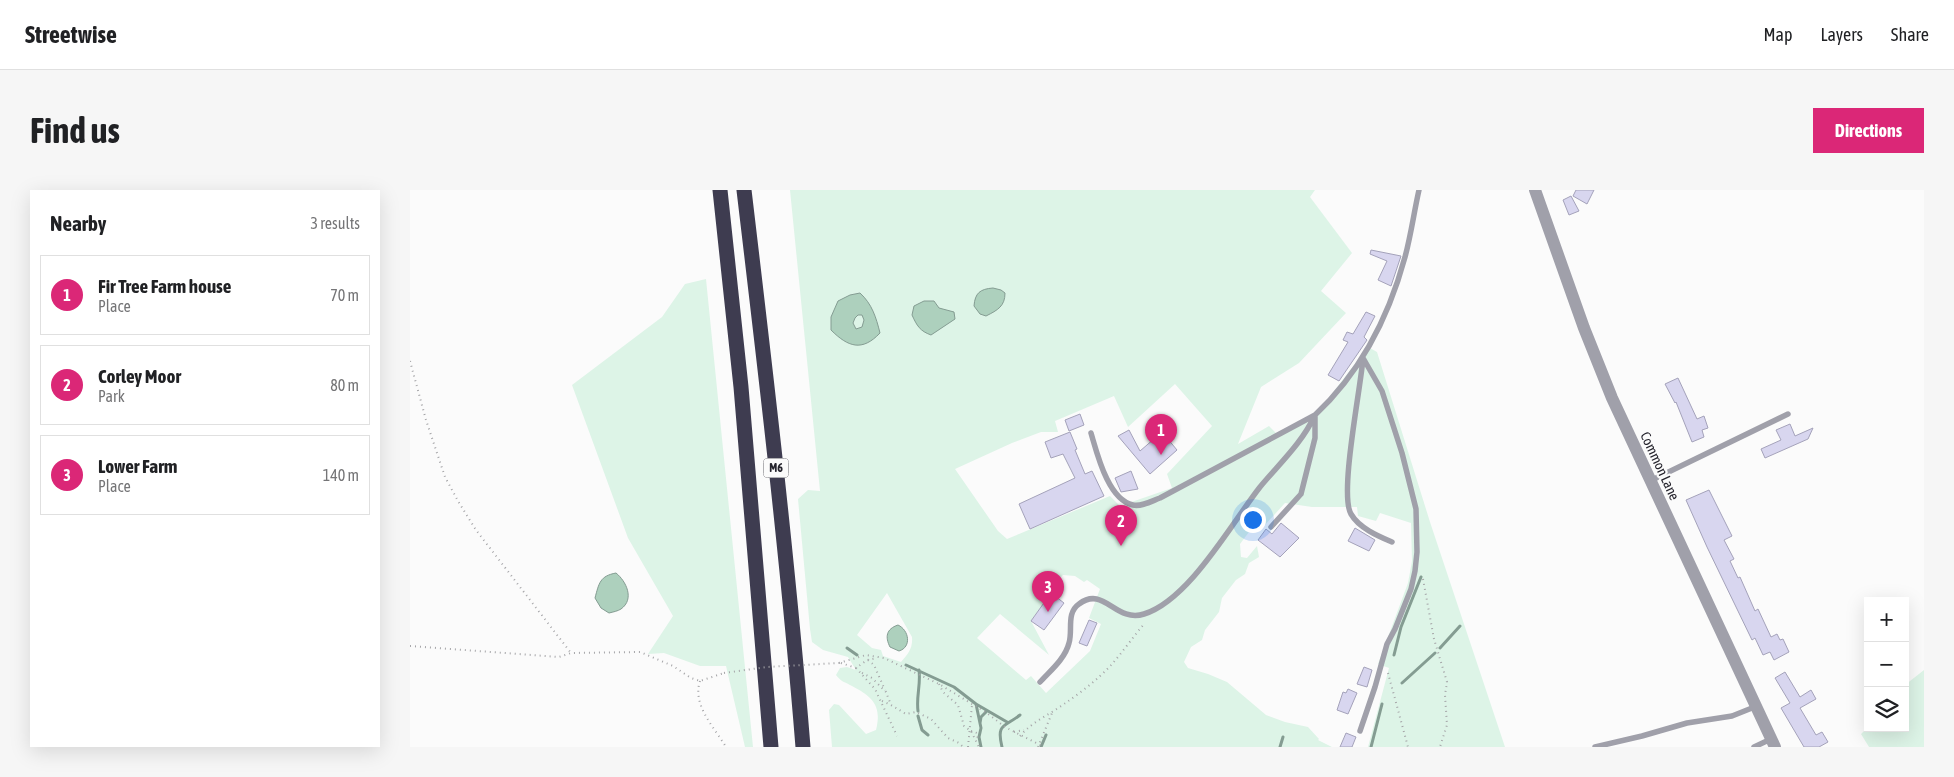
<!DOCTYPE html>
<meta charset="utf-8">
<style>
body{margin:0;font-family:"Asap Condensed",sans-serif;background:#f6f6f6;color:#202124}
.controls{position:absolute;right:15px;bottom:15px;display:grid;overflow:hidden;border-radius:0px;box-shadow:0 5px 20px #0002}
.controls button{width:45px;height:45px;display:grid;place-items:center;padding:0;border:0;border-bottom:1px solid #e0e0e0;background:#fff;color:#202124;font:25px sans-serif}
.you{position:absolute;left:842px;top:329px;width:18px;height:18px;margin:-12px;border:4px solid #fff;border-radius:50%;background:#1a73e8;box-shadow:0 0 0 8px #1a73e833}
.badge{display:grid;place-items:center;width:32px;height:32px;border-radius:50%;background:#db2777;color:#fff;font-size:16px;font-weight:700}
.pin{position:absolute;translate:-50% -41px;filter:drop-shadow(0 1px 2px #0008)}
.pin::after{content:'';position:absolute;top:26px;width:18px;height:15px;background:inherit;clip-path:polygon(0 0,100% 0,50% 100%)}
.list{margin:0;padding:0;list-style:none}
h2{display:flex;justify-content:space-between;align-items:center;height:65px;margin:0;padding:0 20px;font-size:21px}
h2 small{font-size:16px;font-weight:400;color:#757577}
.list li{display:grid;grid-template-columns:32px 1fr auto;gap:15px;align-items:center;box-sizing:border-box;height:80px;margin:0 10px 10px;padding:0 10px;border:1px solid #e0e0e0;border-radius:0px}
.list b{display:block;font-size:19px;white-space:nowrap}
.list p{margin:0;font-size:16px;white-space:nowrap;color:#757577}
.list em{font-size:16px;font-style:normal;color:#757577}
.icon{flex:none;width:28px;height:28px;fill:none;stroke:currentColor;stroke-width:2;stroke-linecap:round;stroke-linejoin:round}
.map{position:relative;flex:none;width:1514px;height:557px;overflow:hidden;border-radius:0px}
header{display:flex;align-items:center;gap:30px;box-sizing:border-box;height:70px;padding:0 25px;background:#fff;border-bottom:1px solid #e0e0e0}
header strong{font-size:24px}
nav{display:flex;gap:28px;margin-inline-start:auto;font-size:18px}
.intro{display:flex;align-items:center;justify-content:space-between;box-sizing:border-box;height:120px;padding:0 30px}
h1{margin:0;font-size:35px}
.button{padding:12px 22px;border-radius:0px;background:#db2777;color:#fff;font-size:18px;font-weight:700}
main{display:flex;gap:30px;padding:0 30px}
aside{flex:1;background:#fff;border-radius:0px;box-shadow:0 5px 20px #0002}
.map>svg:first-child{display:block}
.green{fill:#ddf4e7;fill-rule:evenodd}
.water{fill:#add0bd;stroke:#849c92;fill-rule:evenodd}
.lines{fill:none;stroke-linecap:round;stroke-linejoin:round}
.stream{stroke:#849c92;stroke-width:3}
.building{fill:#d8d6ef;stroke:#a4a2ba}
.path{stroke:#a5a5a8;stroke-width:2;stroke-dasharray:1 4;stroke-linecap:butt}
.service{stroke:#a0a0aa;stroke-width:5.5}
.tertiary{stroke:#a0a0aa;stroke-width:12}
.motorway{stroke:#3e3c50;stroke-width:15}
.path-bridge{stroke:#a5a5a8;stroke-width:2;stroke-dasharray:1 4;stroke-linecap:butt}
.labels{text-anchor:middle;stroke-width:4.5;stroke-linejoin:round;paint-order:stroke}
.shield{fill:#fbfbfb;stroke:#65646b;stroke-width:1}
.shield-label{font-size:12px;font-weight:bold;fill:#25242d}
.street-label{font-size:14px;fill:#25242d;stroke:#fbfbfb}
</style>
<header>
<strong>Streetwise</strong>
<nav><a>Map</a><a>Layers</a><a>Share</a></nav>
</header>
<div class="intro"><h1>Find us</h1><a class="button">Directions</a></div>
<main>
<aside>
<h2>Nearby<small>3 results</small></h2>
<ul class="list">
<li><span class="badge">1</span><div><b>Fir Tree Farm house</b><p>Place</p></div><em>70 m</em></li>
<li><span class="badge">2</span><div><b>Corley Moor</b><p>Park</p></div><em>80 m</em></li>
<li><span class="badge">3</span><div><b>Lower Farm</b><p>Place</p></div><em>140 m</em></li>
</ul>
</aside>
<div class="map">
<svg width="1514" height="557" viewBox="0 0 1514 557">
<rect width="100%" height="100%" fill="#fbfbfb"/>
<!-- green -->
<path class="green" d="M380,0H905L900,7L942,63L911,101L936,123L889,173L851,197L828,254L859,236L866,243L898,228L911,218L958,157L967,162L1020,332L1095,557H958L979,478L968,474L998,393L1002,371L1001,333L970,323L966,331L948,326L947,317H902L875,313L855,335L848,330L830,354L831,367L837,368L847,356L849,367L839,373L835,384L826,390L812,408L809,422L795,440L792,450L781,457L774,472L778,478L798,484L817,492L856,525L875,532L898,537L909,549L908,550L922,557H422L419,520L424,514L429,515L456,544L466,540C472,516 463,507 442,496C435,492 431,492 426,485L430,478L437,477L446,480L438,467L413,460L402,452L400,439L388,309L398,300L410,301ZM765,194L802,236L757,284L762,298L710,316L700,306L597,349L588,341L545,279L602,253L631,242H648L645,231L704,206L718,237ZM653,385L665,386L674,392L677,390L690,399L679,428L691,434L680,461L636,503L621,486L616,490L567,448L590,424L639,465L621,431L641,403L643,395ZM477,403L502,447C503,458 498,464 491,472L473,466L471,460L462,458L447,445Z
M296,89L343,557H335L316,476H290L254,463L238,464L263,426L218,348L162,195L252,127L275,94Z
M1514,480V557H1459L1451,544L1458,537L1495,538V495Z"/>
<!-- water -->
<path class="water" d="M583,98L591,100L595,103C595,116 588,120 576,126L570,124L564,116C565,103 570,99 583,98Z
M450,103C462,114 466,127 470,143C452,162 438,157 421,140V127L428,111L440,105ZM448,125H452L454,130L452,137L446,139L443,133L445,128Z
M514,111H524L529,118L544,122L545,129L521,145C510,141 507,136 502,125L504,116Z
M206,383C216,391 225,409 211,419C208,421 203,422 199,423L191,418L185,408C189,393 190,386 206,383Z
M488,435C499,440 502,457 489,461L480,457C475,447 476,439 488,435Z"/>
<g class="lines">
<!-- stream -->
<path class="stream" d="M437,458L447,465
M1030,458L1050,436
M984,465L991,437L1011,387
M496,475L544,497L566,514L597,532
M992,493L1025,463
M566,514L571,538L569,547L571,557
M508,521C506,506 511,495 509,480
M508,526L512,540L518,545
M570,533L571,527L576,522V520
M592,557C586,533 595,537 610,525
M631,557L636,545
M870,557L873,547
M961,557L972,514"/>
</g>
<!-- building -->
<path class="building" d="M1166,0H1184L1177,14L1163,6Z
M1161,6L1169,21L1159,25L1153,10Z
M961,60L991,66L981,96L968,90L977,71L960,64Z
M956,122L965,126L954,147L957,150L929,191L918,185L938,152L933,150L937,142L943,144Z
M1268,188L1287,229L1294,226L1298,238L1292,240L1294,247L1282,252L1266,212L1265,213L1255,194Z
M670,224L674,235L659,241L655,230Z
M1380,234L1385,246L1403,238L1398,249L1355,268L1351,259L1371,250L1366,240Z
M719,240L730,261L752,242L767,260L740,284L708,246Z
M660,242L667,259L665,260L675,284L682,281L694,306L620,339L609,314L665,288L653,264L641,268L635,252Z
M721,281L728,299L711,302L705,288Z
M1299,300L1322,346L1314,350L1324,369L1320,371L1328,388L1330,387L1345,421L1348,419L1361,447L1367,444L1370,450L1373,449L1379,462L1364,470L1360,462L1353,465L1345,448L1342,450L1297,357L1276,310Z
M871,333L889,348L870,367L848,350L856,339L862,344Z
M945,338L965,350L959,361L938,351Z
M641,403L654,413L634,440L621,431Z
M679,430L687,433L677,456L669,453Z
M954,477L962,480L957,497L947,494Z
M1375,482L1390,507L1401,500L1406,509L1390,518L1406,545L1412,542L1418,552L1409,557H1394L1371,518L1380,513L1365,488Z
M938,499L947,503L938,524L927,520L933,502L936,503Z
M936,543L946,547L942,557H930Z"/>
<g class="lines">
<!-- path -->
<path class="path" d="M0,171L16,230L35,287L48,311L66,340L161,463
M1013,389L1024,449L1037,492L1035,505L1037,535L1030,557
M0,456L149,467L161,463L230,462L263,476L281,488L290,491L314,483
M458,470L464,475L475,500
M429,473L456,465L474,468L529,494L577,523L595,537L634,557
M431,473L446,478L457,470L467,468
M446,478L465,499L487,546
M452,483L462,488L476,502L481,515L496,524L506,522L521,529L538,548L549,553L553,557
M978,483L998,557
M290,491C282,515 304,537 316,557
M529,494L533,502L548,515L554,536L561,541L569,557
M472,511L481,515
M561,541L567,543L568,551
M604,542L614,540
M610,546C623,531 639,525 654,514C666,506 679,496 690,486C708,470 720,450 735,433
M558,557L562,515
M628,557L642,523"/>
<!-- service -->
<path class="service" d="M681,243C687,263 698,310 723,315C731,317 742,311 750,308L905,225C950,183 979,126 995,67C1001,45 1004,22 1009,0
M1240,291L1378,224
M630,492C640,481 655,469 659,453C663,440 656,423 669,414C694,395 705,433 734,424C779,410 821,334 850,297C870,273 892,253 905,225V248L891,304L861,337
M950,541L965,497L977,454L985,439L1001,399L1005,381L1007,362L1006,319L992,263L972,201L953,168C951,197 929,304 941,324C949,338 968,346 982,352
M1185,557L1232,546L1277,533L1322,526L1347,516
M1344,557L1361,549"/>
<!-- tertiary -->
<path class="tertiary" d="M1125,0L1174,138L1202,208L1365,557"/>
<!-- motorway -->
<path class="motorway" d="M310,0L331,197L361,557
M334,0C356,185 378,371 393,557"/>
<!-- path-bridge -->
<path class="path-bridge" d="M314,483L357,477L429,473"/>
</g>
<g class="labels">
<!-- shield labels -->
<rect class="shield" x="353.5" y="268.5" width="25" height="19" rx="4"/>
<g class="shield-label">
<text x="366" y="282">M6</text>
</g>
<!-- street labels -->
<g class="street-label">
<text transform="translate(1250 276) rotate(65)" y="5">Common Lane</text>
</g>
</g>
</svg>
<div class="controls">
<button>+</button>
<button>−</button>
<button><svg class="icon" aria-label="layers" viewBox="0 0 24 24"><path d="M12 4l9 5-9 5-9-5zM3 14l9 5 9-5"/></svg></button>
</div>
<div class="you"></div>
<div class="pin badge" style="left:751px;top:265px">1</div>
<div class="pin badge" style="left:711px;top:356px">2</div>
<div class="pin badge" style="left:638px;top:422px">3</div>
</div>
</main>
